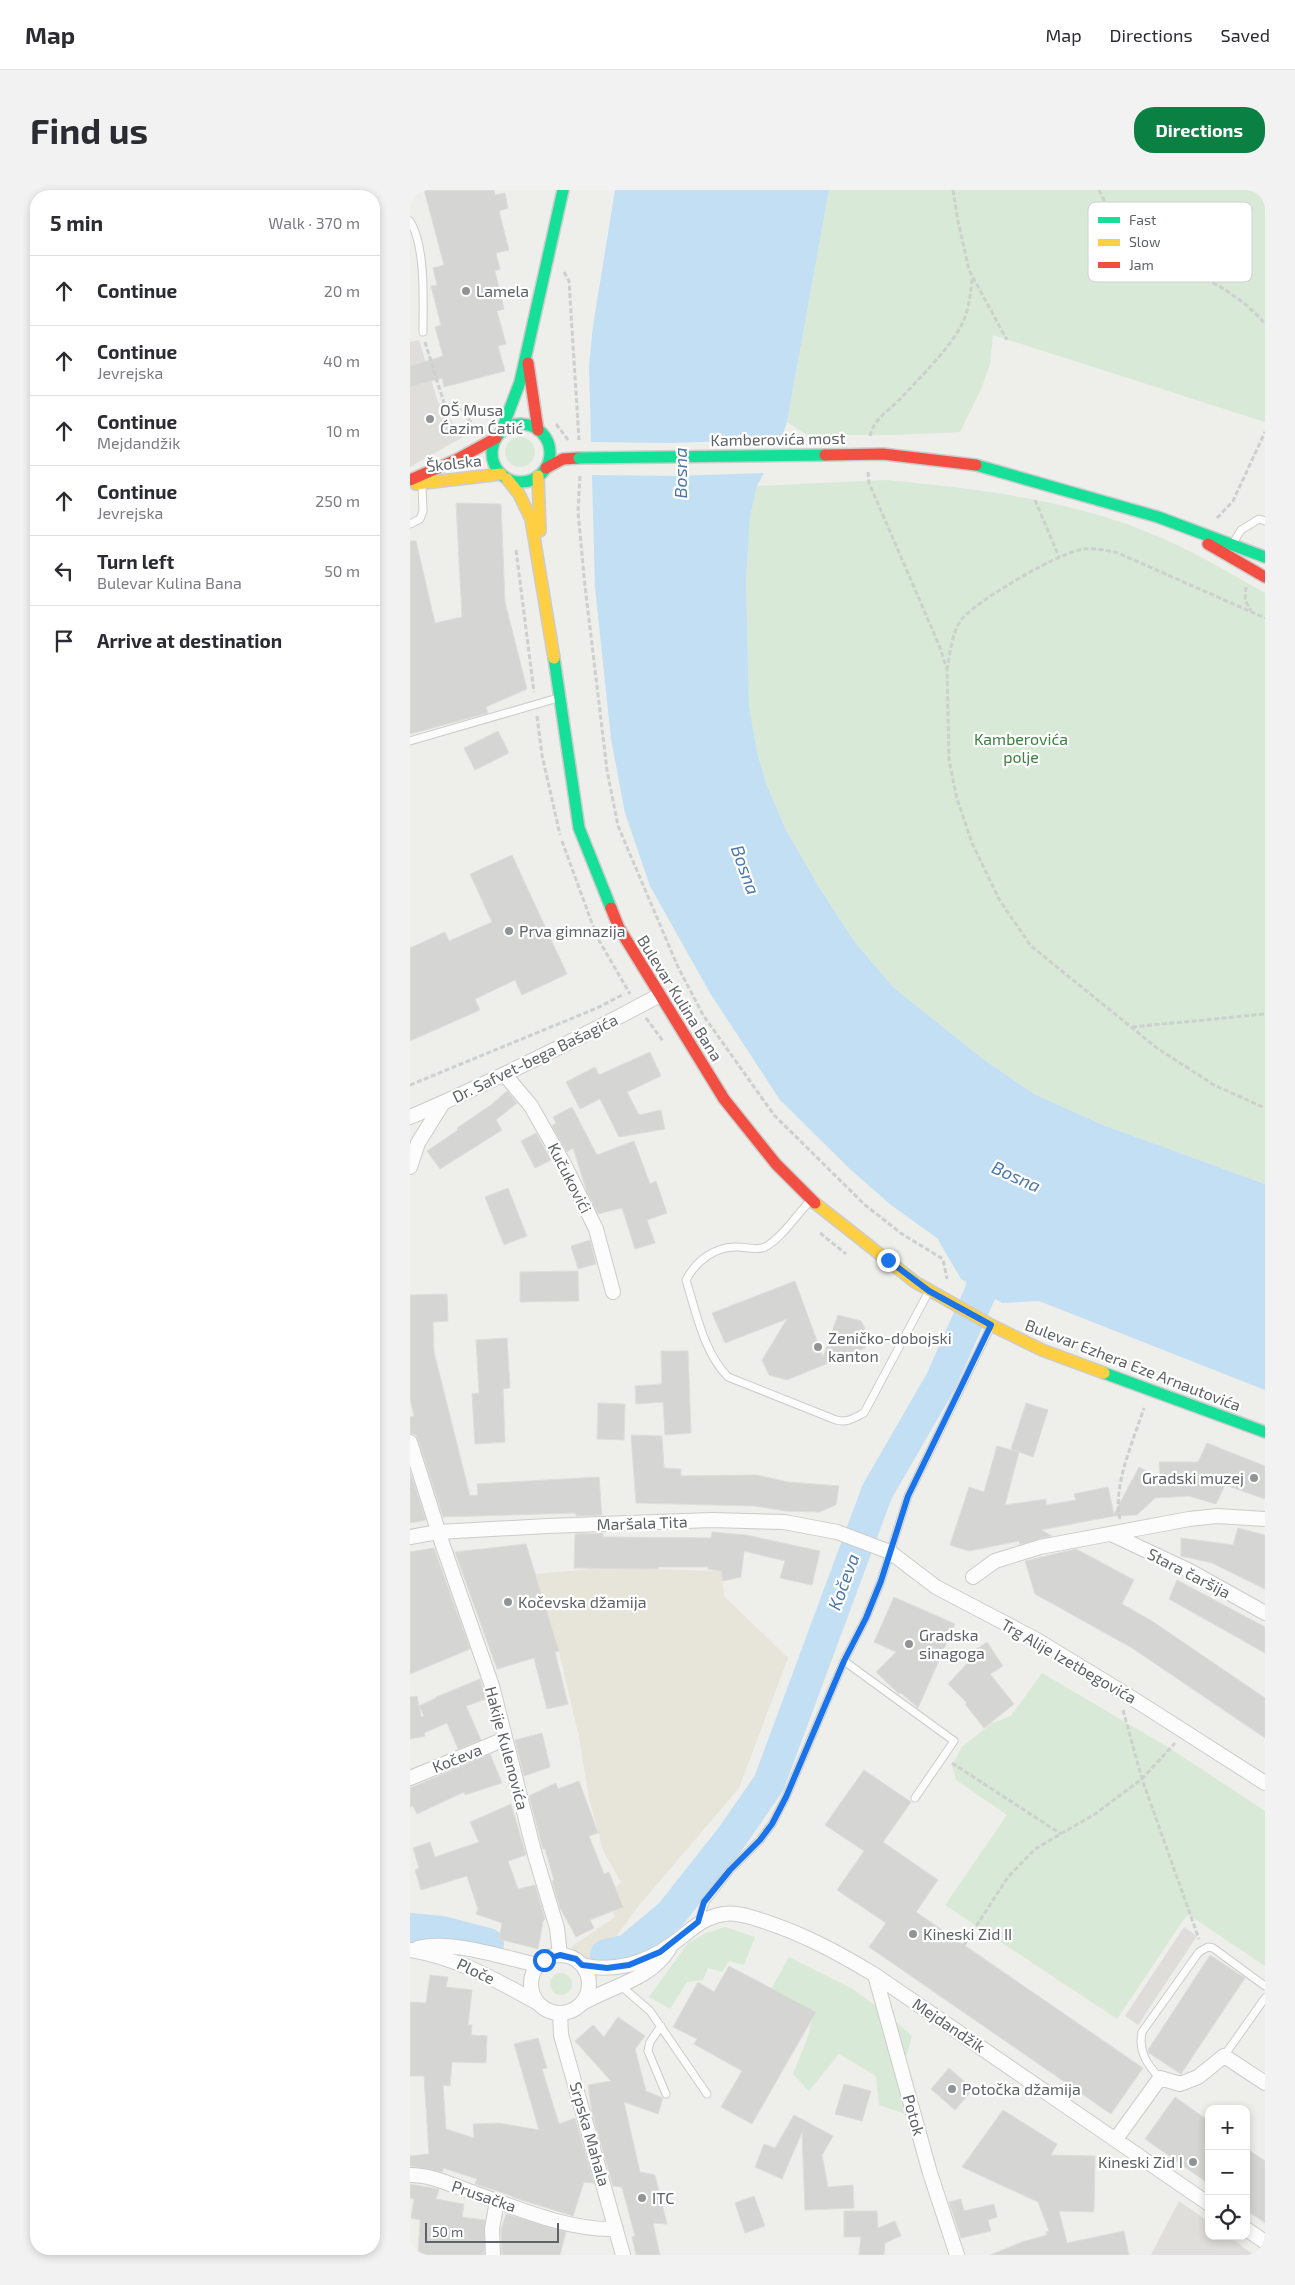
<!DOCTYPE html>
<meta charset="utf-8">
<style>
body{margin:0;font-family:"Exo 2",sans-serif;background:#f2f2f3;color:#2b2b33}
.controls{position:absolute;right:15px;bottom:15px;display:grid;overflow:hidden;border-radius:10px;box-shadow:0 2px 8px #0003}
.controls button{width:45px;height:45px;display:grid;place-items:center;padding:0;border:0;border-bottom:1px solid #e1e1e2;background:#fff;color:#2b2b33;font:25px sans-serif}
.scale{position:absolute;left:15px;bottom:12px;width:134px;box-sizing:border-box;padding-left:5px;border:2px solid #5f6367;border-top:0;font-size:14px;line-height:18px;white-space:nowrap;color:#5f6367;-webkit-text-stroke:4px #fff;paint-order:stroke}
.stop{position:absolute;width:15px;height:15px;margin:-11px;border:4px solid #1a73e8;border-radius:50%;background:#fff}
.stop.end{background:#1a73e8;border-color:#fff;box-shadow:0 1px 5px #0008}
.list{margin:0;padding:0;list-style:none}
h2{display:flex;justify-content:space-between;align-items:center;height:65px;margin:0;padding:0 20px;font-size:21px}
h2 small{font-size:16px;font-weight:400;color:#7c7c81}
.list li{display:grid;grid-template-columns:32px 1fr auto;gap:15px;align-items:center;box-sizing:border-box;height:70px;padding:0 20px;border-top:1px solid #e1e1e2}
.list b{display:block;font-size:19px;white-space:nowrap}
.list p{margin:0;font-size:16px;white-space:nowrap;color:#7c7c81}
.list em{font-size:16px;font-style:normal;color:#7c7c81}
.icon{flex:none;width:28px;height:28px;fill:none;stroke:currentColor;stroke-width:2;stroke-linecap:round;stroke-linejoin:round}
.map{position:relative;flex:none;width:855px;height:2065px;overflow:hidden;border-radius:20px}
header{display:flex;align-items:center;gap:30px;box-sizing:border-box;height:70px;padding:0 25px;background:#fff;border-bottom:1px solid #e1e1e2}
header strong{font-size:24px}
nav{display:flex;gap:28px;margin-inline-start:auto;font-size:18px}
.intro{display:flex;align-items:center;justify-content:space-between;box-sizing:border-box;height:120px;padding:0 30px}
h1{margin:0;font-size:35px}
.button{padding:12px 22px;border-radius:20px;background:#0b8043;color:#fff;font-size:18px;font-weight:700}
main{display:flex;gap:30px;padding:0 30px}
aside{flex:1;background:#fff;border-radius:20px;box-shadow:0 2px 8px #0003}
.map>svg:first-child{display:block}
.commercial{fill:#e7e4d9}
.industrial{fill:#deddda}
.education{fill:#e0deda}
.green{fill:#d9e9d7}
.water{fill:#c3dff4}
.pier{fill:#eeeeea}
.lines{fill:none;stroke-linecap:round;stroke-linejoin:round}
.river{stroke:#c3dff4;stroke-width:32}
.building{fill:#d5d5d3;stroke:#deddda}
.lane-casing{stroke:#cbcccb;stroke-width:9}
.street-casing{stroke:#cbcccb;stroke-width:16}
.fast-casing{stroke:#cbcccb;stroke-width:14}
.slow-casing{stroke:#cbcccb;stroke-width:14}
.jam-casing{stroke:#cbcccb;stroke-width:14}
.path{stroke:#ccd0ce;stroke-width:3;stroke-dasharray:5 2.5;stroke-linecap:butt}
.lane{stroke:#fcfcfc;stroke-width:7}
.street{stroke:#fcfcfc;stroke-width:14}
.fast{stroke:#16e098;stroke-width:11}
.slow{stroke:#ffcf43;stroke-width:11}
.jam{stroke:#f24e42;stroke-width:11}
.fast-bridge-casing{stroke:#cbcccb;stroke-width:14;stroke-linecap:butt}
.jam-bridge-casing{stroke:#cbcccb;stroke-width:14;stroke-linecap:butt}
.fast-bridge{stroke:#16e098;stroke-width:11}
.jam-bridge{stroke:#f24e42;stroke-width:11}
.route{stroke:#1a73e8;stroke-width:6}
.poi-dot{fill:#919495;stroke:#fff;stroke-width:2}
.labels{text-anchor:middle;stroke-width:4.5;stroke-linejoin:round;paint-order:stroke}
.poi-label{font-size:16px;fill:#5f6367;stroke:#fff;text-anchor:start}
.street-label{font-size:16px;fill:#5f6367;stroke:#fff}
.park-label{font-size:16px;fill:#3c8140;stroke:#fff}
.water-label{font-size:18px;font-style:italic;fill:#4c78ab;stroke:#fff}
.key{fill:#fff;stroke:#cfd0d1;stroke-width:1}
.key-label{font-size:14px;fill:#5f6367}
</style>
<header>
<strong>Map</strong>
<nav><a>Map</a><a>Directions</a><a>Saved</a></nav>
</header>
<div class="intro"><h1>Find us</h1><a class="button">Directions</a></div>
<main>
<aside>
<h2>5 min<small>Walk · 370 m</small></h2>
<ul class="list">
<li><svg class="icon" aria-label="ahead" viewBox="0 0 24 24"><path d="M12 20V5M6 11l6-6 6 6"/></svg><div><b>Continue</b></div><em>20 m</em></li>
<li><svg class="icon" aria-label="ahead" viewBox="0 0 24 24"><path d="M12 20V5M6 11l6-6 6 6"/></svg><div><b>Continue</b><p>Jevrejska</p></div><em>40 m</em></li>
<li><svg class="icon" aria-label="ahead" viewBox="0 0 24 24"><path d="M12 20V5M6 11l6-6 6 6"/></svg><div><b>Continue</b><p>Mejdandžik</p></div><em>10 m</em></li>
<li><svg class="icon" aria-label="ahead" viewBox="0 0 24 24"><path d="M12 20V5M6 11l6-6 6 6"/></svg><div><b>Continue</b><p>Jevrejska</p></div><em>250 m</em></li>
<li><svg class="icon" aria-label="left" viewBox="0 0 24 24"><path d="M17 20v-9H6M10 6l-5 5 5 5"/></svg><div><b>Turn left</b><p>Bulevar Kulina Bana</p></div><em>50 m</em></li>
<li><svg class="icon" aria-label="arrive" viewBox="0 0 24 24"><path d="M6 21V4h12l-3 4 3 4H6"/></svg><div><b>Arrive at destination</b></div></li>
</ul>
</aside>
<div class="map">
<svg width="855" height="2065" viewBox="0 0 855 2065">
<rect width="100%" height="100%" fill="#eeeeea"/>
<!-- commercial -->
<path class="commercial" d="M193,1378L311,1381L314,1406L378,1468L329,1598L226,1719L198,1758L169,1773L162,1756L205,1727L197,1707L211,1692L193,1660L179,1608L169,1547L149,1461L126,1384Z"/>
<!-- industrial -->
<path class="industrial" d="M774,1737L787,1746L728,1835L715,1826Z"/>
<!-- education -->
<path class="education" d="M9,150L28,212L53,247L0,277V152Z
M769,2011L799,2032V2046H818L844,2065H741Z"/>
<!-- green -->
<path class="green" d="M419,0H855V232L583,145L580,174L572,197L550,242L487,245H397L377,232Z
M95 262a15 15 0 1 1 30 0a15 15 0 1 1-30 0Z
M476,290C562,298 657,309 737,342C778,358 816,381 855,403V994L693,935L624,904L573,869L483,797L444,751L409,697L376,640L357,596L347,562L339,515L336,391L340,327L347,296Z
M632,1483L761,1559L855,1621V1776L779,1725L774,1729L707,1829L535,1715L597,1625L546,1590L542,1576L552,1557L582,1533L601,1526Z
M315,1737L345,1747L334,1775L319,1771L312,1782L298,1778L293,1790L277,1792L260,1819L239,1807L278,1753L296,1743Z
M379,1767L441,1798L476,1823L502,1846L494,1875L502,1926L469,1915L466,1886L429,1864L399,1901L383,1884L397,1849L404,1823L361,1799Z
M140 1794a11 11 0 1 1 22 0a11 11 0 1 1-22 0Z"/>
<!-- water -->
<path class="water" d="M205,0H419L377,232L370,253L347,296L340,327L336,391L339,515L347,562L357,596L376,640L409,697L444,751L483,797L573,869L624,904L693,935L855,994V1200L629,1111L592,1113L551,1089L527,1048L481,1015L440,979L370,910L300,803L240,696L215,623L201,549L185,397L179,176L183,136Z"/>
<!-- pier -->
<path class="pier" d="M374,249L356,283L266,286L180,285L179,252L264,253Z"/>
<g class="lines">
<!-- river -->
<path class="river" d="M0,1739L32,1742L78,1754
M196,1765L218,1760L261,1724L321,1648L359,1593L467,1302L531,1191L571,1101L580,1058"/>
</g>
<!-- building -->
<path class="building" d="M14,0H84L85,5L95,3L98,18L89,21L99,60L86,63L90,79L85,81L94,119L87,121L96,154L88,156L95,181L34,197L32,188L0,197V176L33,166L25,137L31,135L21,96L27,95L23,78L34,75Z
M46,313L91,314L95,412L117,499L76,517L78,523L0,544V351H6L25,433L52,427Z
M88,541L99,563L65,580L54,558Z
M102,665L157,784L112,805L105,790L65,809L70,820L0,851V758L35,742L39,751L82,732L60,684Z
M240,862L251,886L217,902L229,925L251,920L255,939L209,947L190,909L170,919L156,892L185,877L189,885Z
M97,901L107,913L86,930L92,940L30,979L17,961L48,940L47,938L81,915Z
M162,917L187,965L224,951L240,994L246,991L257,1023L237,1030L245,1053L225,1059L212,1018L188,1024L177,1002L163,958L157,962L142,936L146,933L143,927Z
M126,943L141,970L125,978L111,951Z
M98,998L117,1046L94,1055L75,1007Z
M180,1050L186,1074L168,1079L161,1056Z
M168,1081L169,1111L110,1112V1082Z
M385,1091L413,1167L428,1125L451,1131L457,1143L455,1158L377,1190L359,1185L352,1170L377,1129L315,1153L302,1123Z
M37,1104L38,1131L23,1132L24,1162L60,1306L68,1305L67,1294L189,1287L192,1325L166,1326V1323L33,1327L8,1249L6,1245L0,1243V1227L4,1226L0,1209V1105Z
M97,1148L100,1198L93,1199L95,1252L65,1254L62,1204L69,1203L66,1150Z
M251,1161H278L281,1243L255,1245L253,1212L226,1214L225,1196L252,1194Z
M188,1213L215,1214L214,1250L187,1249Z
M616,1213L638,1220L623,1267L609,1262L595,1315L636,1309V1315L666,1310L664,1304L698,1297L704,1324L729,1277L750,1288L749,1272H788L797,1253L855,1276V1309L815,1295L806,1314L779,1306L745,1308L727,1325L704,1326L631,1340L642,1346L610,1354L609,1351L559,1361L540,1355L559,1297L574,1302L587,1256L609,1262L601,1259Z
M221,1245L252,1246L254,1278L271,1279V1286L347,1285L378,1292L429,1296L426,1315L409,1322L375,1321L345,1316L226,1313Z
M0,1281L16,1330L0,1333Z
M828,1338L855,1345V1399L802,1373L771,1366V1348L823,1355Z
M302,1342L336,1345L410,1361L402,1395L370,1388L375,1371L334,1361L331,1387L313,1391L311,1381L298,1379V1377H248V1379L164,1378L165,1344L193,1343V1347L301,1348Z
M116,1354L149,1461L145,1462L158,1514L137,1519L124,1468L87,1479L45,1362Z
M24,1358L60,1459L0,1484V1362Z
M666,1359L724,1390L712,1414L742,1431L855,1508V1548L722,1458L625,1404L615,1371Z
M767,1390L855,1437V1463L759,1409Z
M484,1407L545,1434L508,1518L491,1503L489,1504L466,1482L486,1462L464,1452Z
M577,1452L593,1476L580,1484L604,1514L574,1538L555,1514L557,1513L538,1494L563,1467L561,1463Z
M70,1489L76,1509L56,1516L71,1550L48,1559L37,1533L14,1543L15,1546L0,1549V1507L7,1506L11,1527L14,1526L9,1516L26,1508V1507Z
M132,1543L140,1577L114,1586L105,1550Z
M80,1564L92,1593L55,1605L54,1602L7,1624L3,1616L0,1617V1598Z
M454,1580L501,1612L473,1652L528,1690L506,1722L733,1878L701,1924L459,1757L476,1733L427,1700L454,1661L415,1635Z
M169,1591L188,1643L179,1646L194,1684L199,1682L213,1717L180,1730L184,1738L166,1747L150,1718L142,1691L144,1690L135,1659H133L119,1606L146,1593L148,1599Z
M101,1614L116,1665L98,1671L108,1699L125,1695L135,1729L133,1731L128,1759L89,1749L92,1733L66,1724L68,1719L57,1686L11,1700L5,1680L9,1678L3,1658L20,1652L25,1667L69,1652L60,1632Z
M800,1765L835,1788L771,1884L739,1863L738,1860Z
M319,1776L406,1822L342,1934L311,1917L332,1881L284,1854L287,1849L263,1837L288,1792L304,1802Z
M20,1785L38,1787L36,1797L62,1800L58,1835H62L61,1845L77,1846L76,1873L42,1872L40,1896L33,1895L36,1939L64,1948L63,1934L89,1933L129,1940L104,1854L128,1848L137,1878L132,1879L149,1934L165,1928L184,1993L174,1992L163,2026L102,2007V2006L65,1994L67,1989L33,1978V1982L0,1976V1966L19,1964L14,1886H0V1812L16,1813Z
M208,1827L235,1846L225,1859L236,1901L253,1908L248,1924L214,1912L230,1982L245,1985L257,2034L243,2033L250,2065H226L222,2047L225,2046L212,1997L203,1996L182,1923L178,1895L201,1891L165,1851L183,1835L194,1847Z
M539,1878L563,1899L545,1920L521,1899Z
M434,1894L461,1901L452,1931L425,1924Z
M765,1907L799,1931V1994L735,1949Z
M593,1920L647,1954L641,1965L685,1966L684,2022L649,2021L657,2053L714,2041L719,2065H580L612,2052L637,2045L636,2042L639,2041L628,2012L552,1977Z
M384,1925L423,1946L412,1965L418,1997L443,1995L444,2018L395,2020L392,1942L372,1989L345,1977L354,1954L365,1958Z
M836,1958L855,1971V2033L836,2020Z
M0,1994L29,1999L26,2009L54,2014L52,2027L75,2030L74,2065H8L10,2030L1,2028L4,2009L0,2008Z
M344,2006L355,2036L335,2043L325,2013Z
M551,2009L554,2021L584,2014L587,2027L578,2030L581,2041L551,2048L539,2012Z
M434,2021H467L468,2038L485,2031L491,2046L475,2053L474,2065H449L451,2047H434Z
M96,2024L156,2042L150,2065H92L91,2040Z"/>
<g class="lines">
<!-- lane casing -->
<g class="lane-casing">
<path id="lane" d="M0,31C16,57 13,111 13,142
M0,334L10,329L13,321L12,294
M823,353L831,340L849,329L855,331
M0,551L148,508
M401,1010C386,1025 373,1047 355,1057C347,1061 336,1057 328,1057C305,1056 286,1071 276,1090C286,1122 294,1163 318,1187L426,1230C437,1233 444,1228 454,1223L519,1101
M434,1471L544,1551L505,1608
M289,1732L295,1712L320,1680L350,1650L362,1634L376,1607L434,1471L456,1428L471,1391L498,1306L581,1136
M210,1795L240,1821L297,1904
M251,1836L240,1852L238,1861L256,1904
M814,1866L855,1808
M750,1888C737,1875 728,1861 732,1842L789,1762L798,1757L803,1758L855,1796"/>
</g>
<!-- street casing -->
<g class="street-casing">
<path id="street" d="M95,885L121,916L155,976L186,1039L203,1102
M0,927C86,890 166,850 248,806
M0,977L8,953L33,913
M0,1252L32,1353L82,1496L125,1665L147,1738L150,1765
M701,1344L780,1381L855,1423
M0,1347L28,1342L137,1336L302,1330L374,1332L427,1342L480,1362L526,1397L627,1450L722,1508L855,1593
M563,1387L585,1371L630,1357L779,1329L807,1326L855,1329
M0,1588L95,1549
M8,1758C39,1749 95,1768 128,1775
M0,1760C48,1768 86,1790 128,1813
M121 1794a29 29 0 1 1 58 0a29 29 0 1 1-58 0Z
M172,1775C204,1783 236,1773 262,1754C279,1742 292,1727 314,1724C325,1722 337,1726 347,1729C390,1742 427,1762 465,1785L799,2014
M465,1785L520,1983L547,2065
M171,1814C201,1796 240,1790 259,1759
M150,1823L151,1845L213,2065
M706,1949L750,1888L770,1894L788,1887L814,1866L855,1893
M0,1985C21,1985 39,1994 59,2001C104,2017 158,2041 206,2039
M836,2039L855,2052
M83,2065L82,2039L87,2011"/>
</g>
<!-- fast casing -->
<g class="fast-casing">
<path id="fast" d="M82 263a29 29 0 1 1 58 0a29 29 0 1 1-58 0Z
M91,242L110,192L153,0
M566,275L748,327L855,367
M144,468L169,638L201,718
M694,1183L855,1242"/>
</g>
<!-- slow casing -->
<g class="slow-casing">
<path id="slow" d="M128,286L130,341
M97,289L109,304L121,329L144,468
M6,294L91,284
M405,1013L505,1092L581,1135L632,1160L694,1183"/>
</g>
<!-- jam casing -->
<g class="jam-casing">
<path id="jam" d="M118,173L128,240
M136,278L153,269L169,268
M0,290L46,270L86,248
M798,354L855,387
M201,718L209,738L314,909L366,974L405,1013"/>
</g>
<!-- path -->
<path class="path" d="M543,0L548,31L559,80L597,150
M689,0C694,10 699,21 707,30C748,76 816,86 855,134
M154,82L159,91L169,250
M15,152L35,216L44,213L67,239
M146,234L159,251
M460,246C463,230 478,221 489,210C506,192 543,155 553,132C559,118 561,103 562,87
M458,282L459,293L529,455L537,479L539,570L547,609L562,653L590,711L621,756L747,858L804,895L855,918
M170,286L168,322L175,396L197,580L208,636L268,777L293,825L364,925L455,1015L492,1044L533,1069L537,1089
M625,310L649,367
M807,328L823,311L855,242
M106,360L124,502
M836,397L835,410L841,421
M537,480C540,464 542,441 552,429C566,411 651,361 674,359C685,358 697,360 708,363L855,428
M127,526L132,565L150,645
M152,651L187,747L220,804
M236,828L253,851
M722,837L855,824
M0,895L187,818L214,804
M410,1043L436,1064
M710,1329C702,1297 724,1249 734,1218
M713,1520L732,1589L789,1749
M542,1573L651,1644
M554,1755L598,1687L625,1659L685,1624L732,1589L765,1553"/>
<!-- lane -->
<use href="#lane" class="lane"/>
<!-- street -->
<use href="#street" class="street"/>
<!-- fast -->
<use href="#fast" class="fast"/>
<!-- slow -->
<use href="#slow" class="slow"/>
<!-- jam -->
<use href="#jam" class="jam"/>
<!-- fast-bridge casing -->
<g class="fast-bridge-casing">
<path id="fast-bridge" d="M169,268L415,265"/>
</g>
<!-- jam-bridge casing -->
<g class="jam-bridge-casing">
<path id="jam-bridge" d="M415,265L473,264L566,275"/>
</g>
<!-- fast-bridge -->
<use href="#fast-bridge" class="fast-bridge"/>
<!-- jam-bridge -->
<use href="#jam-bridge" class="jam-bridge"/>
</g>
<g class="lines">
<!-- route -->
<path class="route" d="M134,1770L150,1765L166,1769L172,1775L197,1778L219,1775L250,1762L288,1732L294,1712L320,1680L350,1650L362,1634L376,1607L434,1471L456,1428L471,1391L498,1306L581,1135L519,1101L478,1070"/>
</g>
<!-- markers -->
<g class="poi-dot">
<circle cx="56" cy="101" r="5"/>
<circle cx="20" cy="229" r="5"/>
<circle cx="99" cy="741" r="5"/>
<circle cx="408" cy="1157" r="5"/>
<circle cx="844" cy="1288" r="5"/>
<circle cx="98" cy="1412" r="5"/>
<circle cx="499" cy="1454" r="5"/>
<circle cx="503" cy="1744" r="5"/>
<circle cx="542" cy="1899" r="5"/>
<circle cx="783" cy="1972" r="5"/>
<circle cx="232" cy="2008" r="5"/>
</g>
<g class="labels">
<!-- poi labels -->
<g class="poi-label">
<text x="66" y="107">Lamela</text>
<text x="30" y="226">OŠ Musa<tspan x="30" dy="18">Ćazim Ćatić</tspan></text>
<text x="109" y="747">Prva gimnazija</text>
<text x="418" y="1154">Zeničko-dobojski<tspan x="418" dy="18">kanton</tspan></text>
<text x="834" y="1294" text-anchor="end">Gradski muzej</text>
<text x="108" y="1418">Kočevska džamija</text>
<text x="509" y="1451">Gradska<tspan x="509" dy="18">sinagoga</tspan></text>
<text x="513" y="1750">Kineski Zid II</text>
<text x="552" y="1905">Potočka džamija</text>
<text x="773" y="1978" text-anchor="end">Kineski Zid I</text>
<text x="242" y="2014">ITC</text>
</g>
<!-- street labels -->
<g class="street-label">
<text transform="translate(368 249) rotate(-1)" y="6">Kamberovića most</text>
<text transform="translate(44 273) rotate(-6)" y="6">Školska</text>
<text transform="translate(270 808) rotate(58)" y="6">Bulevar Kulina Bana</text>
<text transform="translate(125 868) rotate(-26)" y="6">Dr. Safvet-bega Bašagića</text>
<text transform="translate(160 988) rotate(63)" y="6">Kučukovići</text>
<text transform="translate(723 1175) rotate(21)" y="6">Bulevar Ezhera Eze Arnautovića</text>
<text transform="translate(232 1333) rotate(-2)" y="6">Maršala Tita</text>
<text transform="translate(779 1383) rotate(27)" y="6">Stara čaršija</text>
<text transform="translate(659 1471) rotate(30)" y="6">Trg Alije Izetbegovića</text>
<text transform="translate(97 1558) rotate(75)" y="6">Hakije Kulenovića</text>
<text transform="translate(47 1568) rotate(-22)" y="6">Kočeva</text>
<text transform="translate(66 1781) rotate(25)" y="6">Ploče</text>
<text transform="translate(539 1835) rotate(34)" y="6">Mejdandžik</text>
<text transform="translate(504 1925) rotate(74)" y="6">Potok</text>
<text transform="translate(180 1944) rotate(74)" y="6">Srpska Mahala</text>
<text transform="translate(74 2006) rotate(19)" y="6">Prusačka</text>
</g>
<!-- park labels -->
<g class="park-label">
<text x="611" y="555">Kamberovića<tspan x="611" dy="18">polje</tspan></text>
</g>
<!-- water labels -->
<g class="water-label">
<text transform="translate(271 283) rotate(-90)" y="6">Bosna</text>
<text transform="translate(335 680) rotate(70)" y="6">Bosna</text>
<text transform="translate(606 987) rotate(24)" y="6">Bosna</text>
<text transform="translate(434 1392) rotate(-70)" y="6">Kočeva</text>
</g>
</g>
<!-- legend -->
<rect x="678" y="12" width="164" height="80" rx="8" class="key"/>
<rect x="688" y="27" width="22" height="6" fill="#16e098"/>
<rect x="688" y="49" width="22" height="7" fill="#ffcf43"/>
<rect x="688" y="72" width="22" height="6" fill="#f24e42"/>
<g class="key-label">
<text x="719" y="35">Fast</text>
<text x="719" y="57">Slow</text>
<text x="719" y="80">Jam</text>
</g>
</svg>
<div class="controls">
<button>+</button>
<button>−</button>
<button><svg class="icon" aria-label="locate" viewBox="0 0 24 24"><circle cx="12" cy="12" r="6"/><path d="M12 2v4M12 18v4M2 12h4M18 12h4"/></svg></button>
</div>
<div class="scale">50 m</div>
<div class="stop" style="left:134px;top:1770px"></div>
<div class="stop end" style="left:478px;top:1070px"></div>
</div>
</main>
